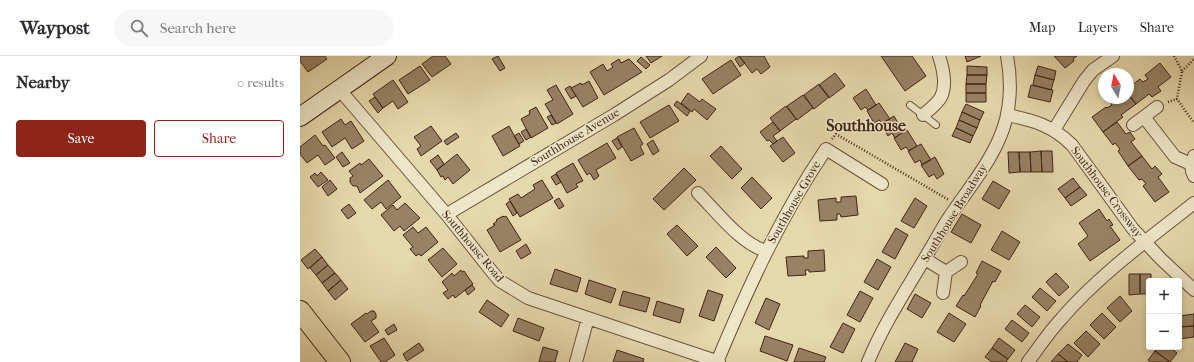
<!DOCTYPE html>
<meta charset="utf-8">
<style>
body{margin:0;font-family:"IM FELL French Canon",serif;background:#f7f7f7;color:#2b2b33}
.controls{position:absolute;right:12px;bottom:12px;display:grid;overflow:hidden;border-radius:4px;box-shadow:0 2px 6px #0003}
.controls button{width:36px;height:36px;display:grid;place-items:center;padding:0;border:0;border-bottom:1px solid #e1e1e2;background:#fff;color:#2b2b33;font:20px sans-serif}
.compass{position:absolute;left:798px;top:12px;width:36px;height:36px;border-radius:50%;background:#fff;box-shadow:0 2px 6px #0003;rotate:350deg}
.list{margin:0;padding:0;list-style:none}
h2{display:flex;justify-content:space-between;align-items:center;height:52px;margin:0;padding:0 16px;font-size:17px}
h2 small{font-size:13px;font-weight:400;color:#7c7c81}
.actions{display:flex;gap:8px;padding:12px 16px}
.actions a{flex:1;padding:9px 0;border:1px solid #8f2418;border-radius:4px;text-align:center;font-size:14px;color:#8f2418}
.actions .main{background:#8f2418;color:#fff}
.icon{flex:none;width:22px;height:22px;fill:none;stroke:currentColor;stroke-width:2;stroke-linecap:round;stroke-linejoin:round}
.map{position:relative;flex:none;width:894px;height:306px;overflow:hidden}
header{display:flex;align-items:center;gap:24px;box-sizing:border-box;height:56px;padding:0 20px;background:#fff;border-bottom:1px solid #e1e1e2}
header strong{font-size:19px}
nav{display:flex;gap:22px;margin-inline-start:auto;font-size:14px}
.search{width:280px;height:36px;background:#f7f7f7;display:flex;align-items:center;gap:10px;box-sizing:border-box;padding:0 14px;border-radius:22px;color:#7c7c81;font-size:15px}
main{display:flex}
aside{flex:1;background:#fff}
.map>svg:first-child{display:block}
.building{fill:#978264;stroke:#422418}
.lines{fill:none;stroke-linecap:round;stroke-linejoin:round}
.lane-casing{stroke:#6b513d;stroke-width:8}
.street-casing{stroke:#6b513d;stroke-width:14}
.secondary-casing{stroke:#422418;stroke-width:20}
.primary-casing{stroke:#422418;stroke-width:22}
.path{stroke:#422418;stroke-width:2.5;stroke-dasharray:1 2;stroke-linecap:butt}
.lane{stroke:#eee6c8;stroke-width:6}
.street{stroke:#eee6c8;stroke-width:12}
.secondary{stroke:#eee6c8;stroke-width:18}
.primary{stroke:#e5d8ab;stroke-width:20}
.labels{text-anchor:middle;stroke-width:3;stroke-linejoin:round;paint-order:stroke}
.street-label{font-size:12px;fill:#422418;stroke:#eee6c8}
.district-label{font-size:16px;font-weight:bold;fill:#422418;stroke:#eee6c8}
</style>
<header>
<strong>Waypost</strong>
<div class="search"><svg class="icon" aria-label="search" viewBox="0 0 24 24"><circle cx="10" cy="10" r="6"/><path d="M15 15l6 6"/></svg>Search here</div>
<nav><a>Map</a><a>Layers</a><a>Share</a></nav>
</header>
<main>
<aside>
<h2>Nearby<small>0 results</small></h2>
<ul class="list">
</ul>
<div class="actions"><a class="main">Save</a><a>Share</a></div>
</aside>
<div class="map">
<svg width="894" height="306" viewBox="0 0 894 306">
<rect width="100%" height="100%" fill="#e5d8ab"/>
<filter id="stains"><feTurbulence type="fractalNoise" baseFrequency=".005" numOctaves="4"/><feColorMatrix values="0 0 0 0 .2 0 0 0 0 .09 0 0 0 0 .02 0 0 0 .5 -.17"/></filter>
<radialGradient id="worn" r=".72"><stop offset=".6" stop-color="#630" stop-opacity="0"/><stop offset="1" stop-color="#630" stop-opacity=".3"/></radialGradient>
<!-- building -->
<path class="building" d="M0,0H25L27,3L8,16L0,5Z
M133,0H145L151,8L132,21L122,8Z
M198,0L205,12L200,15L192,3Z
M346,0H362L351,7Z
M439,0H464L470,11L461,18L457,13L452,17Z
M439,0L445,7L440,11L435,3Z
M581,0H612L626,20L605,35Z
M665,0H681L667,6Z
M754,0H777L773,3L774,5L765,12Z
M341,1L350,9L346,13L337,5Z
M319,3L321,7L329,3L342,16L304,39L290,16L303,8L307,15L313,11L311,8Z
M431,4L441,19L413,38L402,23Z
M860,7L871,21L858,31L861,35L852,41L849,38L836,48L828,38V32L840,23L843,26L848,23L845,19Z
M120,10L130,24L108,38L99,24Z
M667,10L687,11V19H667Z
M738,10L756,15L754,24L735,19Z
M535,17L545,30L529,42L519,29Z
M667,19H687L686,28H666Z
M735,19L754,24L751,34L733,29Z
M93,24L108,46L98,53L93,45L83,52L73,38Z
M289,25L298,42L283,51L271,32L281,27L282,29Z
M519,28L529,41L514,53L504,39Z
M666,28H686V37H666Z
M256,29L273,58L257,68L245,48L253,44L247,34Z
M731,29L753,34L750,46L728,41Z
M270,30L276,40L271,43L265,33Z
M566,33L576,49L568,54L565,51L561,54L553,42Z
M388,37L400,46L402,43L416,53L407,64L394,53L392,56L381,47Z
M666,37H686V46H666Z
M828,38L836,48L821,59L823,61L803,76L792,61L806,51L807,52L812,49L809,45L814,42H828Z
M503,39L513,52L497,64L487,50Z
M75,41L83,52L78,57L69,45Z
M377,45L390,55L387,60L374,49Z
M579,47L590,63L582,67L579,64L574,67L567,55Z
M666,48L684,56L680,64L662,56Z
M369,49L379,65L350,82L340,66Z
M486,50L496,63L480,75L470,62Z
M236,51L248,72L231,82L221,63L230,58L229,55Z
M662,56L680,64L677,72L659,64Z
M251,59L256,67L252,69L247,61Z
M594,60L603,76L595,82L592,77L588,80L581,68Z
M41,63L45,69L51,65L64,85L52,93L45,82L32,91L22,76Z
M659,64L677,72L673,80L656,72Z
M473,66L480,75L473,80L477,85L473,88L469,84L467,85L460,76Z
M817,66L826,78L830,76L832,79L835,83L831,86L842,100L828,110L818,95L820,93L815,87L813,89L803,76Z
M131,70L142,85L121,100L117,93L121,90L114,81Z
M209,70L220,90L203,100L192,80Z
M334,72L343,88L340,90L344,98L331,105L317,81Z
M656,72L673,80L670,87L652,80Z
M226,73L231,81L226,84L221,76Z
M607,74L617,90L609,95L606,91L601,94L594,82Z
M156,77L159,81L147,89L144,85Z
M219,77L224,85L219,88L214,80Z
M15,79L23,90L25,89L35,102L25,109L18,99L7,107L0,98V91Z
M483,81L495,97L483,106L470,90Z
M317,82L322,91L318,94L312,85Z
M353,84L359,95L353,99L347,88Z
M307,87L316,102L296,114L299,120L294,124L290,117L287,119L278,104Z
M621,88L631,104L622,109L620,104L615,107L608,95Z
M421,90L442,113L432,123L410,100Z
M741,95H752L753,116H742Z
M741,95L742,116H731L730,96Z
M42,96L50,107L43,111L36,101Z
M708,96H719L720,116L709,117Z
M719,96H730L731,116H720Z
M157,98L170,114L153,128L148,121L145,124L143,120L141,121L137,114Z
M138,99L144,108L137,114L130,105Z
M842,100L852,113L855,110L862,118L858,121L869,136L855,146L843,130L846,128L842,123L839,124L828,110Z
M635,101L644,118L637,123L634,118L629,121L621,109Z
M69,103L83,120L60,137L57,130H53L50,126V122L53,120L49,115L60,107L61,109Z
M273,107L283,125L276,128L278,131L267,137L256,117Z
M384,112L396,124L364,154L353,143Z
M21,116L28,124L18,131L10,121L15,117L17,120Z
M256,118L261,126L256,129L251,121Z
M452,121L472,142L461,153L441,132Z
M773,122L780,131L765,142L758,133Z
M30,124L37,133L28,140L22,131Z
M88,124L101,141L86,153L81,146L72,153L64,144Z
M242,124L253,142L220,161L209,143L218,138L221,142L235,133L233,129Z
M693,125L710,135L699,153L682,143Z
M780,131L787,139L771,150L765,142Z
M556,140L558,159L541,161L540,158H537V164L520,165L518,144L536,142V146H541V141Z
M259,142L264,150L259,153L254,145Z
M615,142L627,150L614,172L601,165Z
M210,145L217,157L213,160L206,148Z
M105,147L120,162L104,175L100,170L94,175L81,159L93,149L97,154Z
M49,148L56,157L48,163L41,154Z
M799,153L807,165L809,163L813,169L810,170L820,184L790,205L778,188L788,180L779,167Z
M662,158L681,169L671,187L651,176Z
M203,160L204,161L206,160L221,184L200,196L187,174L195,169L193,168L197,165L196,164Z
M377,169L398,190L387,200L367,178Z
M113,171L118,177L126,171L138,186L121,200L119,198L116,200L110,193L113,191L103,179Z
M596,172L608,179L595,203L582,196Z
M702,175L720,186L709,204L691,194Z
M226,188L231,197L221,203L216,195Z
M416,191L436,212L426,222L406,201Z
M143,192L157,208L142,221L128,204Z
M15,193L22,201L8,213L1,204Z
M524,194L525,215L509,216V214H505L506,219L488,220L486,201L504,200V202H508V195Z
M22,201L28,209L16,219L10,212Z
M577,203L591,211L578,234L564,226Z
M682,205L701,215L695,226L693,225L680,249L681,250L675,261L656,250L663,239L664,240L678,218L676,217Z
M28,209L35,217L22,227L16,219Z
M255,213L281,222L277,236L250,228Z
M161,214L162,216L164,215L173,228L155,242L153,239L148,243L143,237L148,234L142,226L152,217L154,220Z
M35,217L41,224L28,235L22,227Z
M756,217L769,231L759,240L746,226Z
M829,218H840V238L829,239Z
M840,218H851V225H849V238H840Z
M41,224L48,233L35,244L28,235Z
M289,224L316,233L311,247L285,238Z
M172,229L175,233L168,239L165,234Z
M740,232L756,245L747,255L732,241Z
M408,234L423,239L414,265L399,260Z
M323,235L350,242L346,256L319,249Z
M560,235L573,242L560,266L547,259Z
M615,238L631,247L622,262L607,253Z
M820,240L832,255L820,266L807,252Z
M466,242L480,248L469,274L455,267Z
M187,244L209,259L201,271L179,256Z
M357,245L384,253L380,267L353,259Z
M725,249L740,261L732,271L717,258Z
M71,255H74L76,258V262L71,265L79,276L65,286L51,268L66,257L67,258Z
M649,257L666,268L654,286L637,276Z
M802,257L816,271L804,283L790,269Z
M894,258V270L879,271V260Z
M218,262L244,272L239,285L213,275Z
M712,264L729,277L722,286L705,273Z
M543,267L555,273L543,297L530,291Z
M94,268L97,274L88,279L85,274Z
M894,270V281L879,283V271Z
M786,275L800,288L788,301L774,287Z
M465,280L493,289L487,305L460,295Z
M84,282L95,299L85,306H81L70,290Z
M699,282L715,294L708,303L692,292Z
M119,287L124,294L107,305L103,298Z
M605,287L618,293L612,306H595Z
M768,288L782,299L777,306H768L758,298Z
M243,291L258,295L255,306H239Z
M858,291H869L877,297L870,306L855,295Z
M499,292L526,301L524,306H494Z
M692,292L708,303L706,306H692L685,301Z
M317,294L344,303L343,306H313Z
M855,295L870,306H851L848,304Z
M758,298L768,306H751Z"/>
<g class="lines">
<!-- lane casing -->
<g class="lane-casing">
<path id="lane" d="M610,49L636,69"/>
</g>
<!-- street casing -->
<g class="street-casing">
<path id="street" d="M39,33L147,159L193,217L200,225L228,242L419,306
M623,59C629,54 637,48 641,41C647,29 643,12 639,0
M707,59C733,64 753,70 772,89L833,173L861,203L894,234
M844,61L875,101L891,108
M833,69L857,51
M754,74L784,25L793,14L813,0
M894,100C891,108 890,113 894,120
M398,137C417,156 441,188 466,195
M147,159L154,154L314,59L369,24L401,0
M625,203L646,216L661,206
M643,237L646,216
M276,306L288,262
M417,306C448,232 481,159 526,93L582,128
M568,306C583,269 605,236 625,202C633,189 640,176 648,163C666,136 688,110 700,81C711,56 712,26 707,0
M728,306C739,291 749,276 762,262C799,219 849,183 894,147"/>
</g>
<!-- secondary casing -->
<g class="secondary-casing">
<path id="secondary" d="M0,61L87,0"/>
</g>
<!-- primary casing -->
<g class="primary-casing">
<path id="primary" d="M0,255L40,306"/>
</g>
<!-- path -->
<path class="path" d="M874,0L882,15L877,43L894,67
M882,15L894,3
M868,46L877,43
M532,83L536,78L649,144"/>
<!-- lane -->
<use href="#lane" class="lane"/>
<!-- street -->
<use href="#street" class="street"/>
<!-- secondary -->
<use href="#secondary" class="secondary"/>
<!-- primary -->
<use href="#primary" class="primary"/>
</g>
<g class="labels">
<!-- street labels -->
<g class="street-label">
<text transform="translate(275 81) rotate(-31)" y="4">Southhouse Avenue</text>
<text transform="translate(807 136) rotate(53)" y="4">Southhouse Crossway</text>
<text transform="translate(494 146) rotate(-60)" y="4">Southhouse Grove</text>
<text transform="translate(654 157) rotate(-58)" y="4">Southhouse Broadway</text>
<text transform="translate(173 190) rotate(50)" y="4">Southhouse Road</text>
</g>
<!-- district labels -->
<g class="district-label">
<text x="566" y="75">Southhouse</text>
</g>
</g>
<rect width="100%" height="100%" filter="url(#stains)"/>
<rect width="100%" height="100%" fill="url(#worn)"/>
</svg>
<div class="controls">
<button>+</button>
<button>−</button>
</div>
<svg class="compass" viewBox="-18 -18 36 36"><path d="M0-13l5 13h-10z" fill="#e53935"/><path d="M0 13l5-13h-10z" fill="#7c7c81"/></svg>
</div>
</main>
